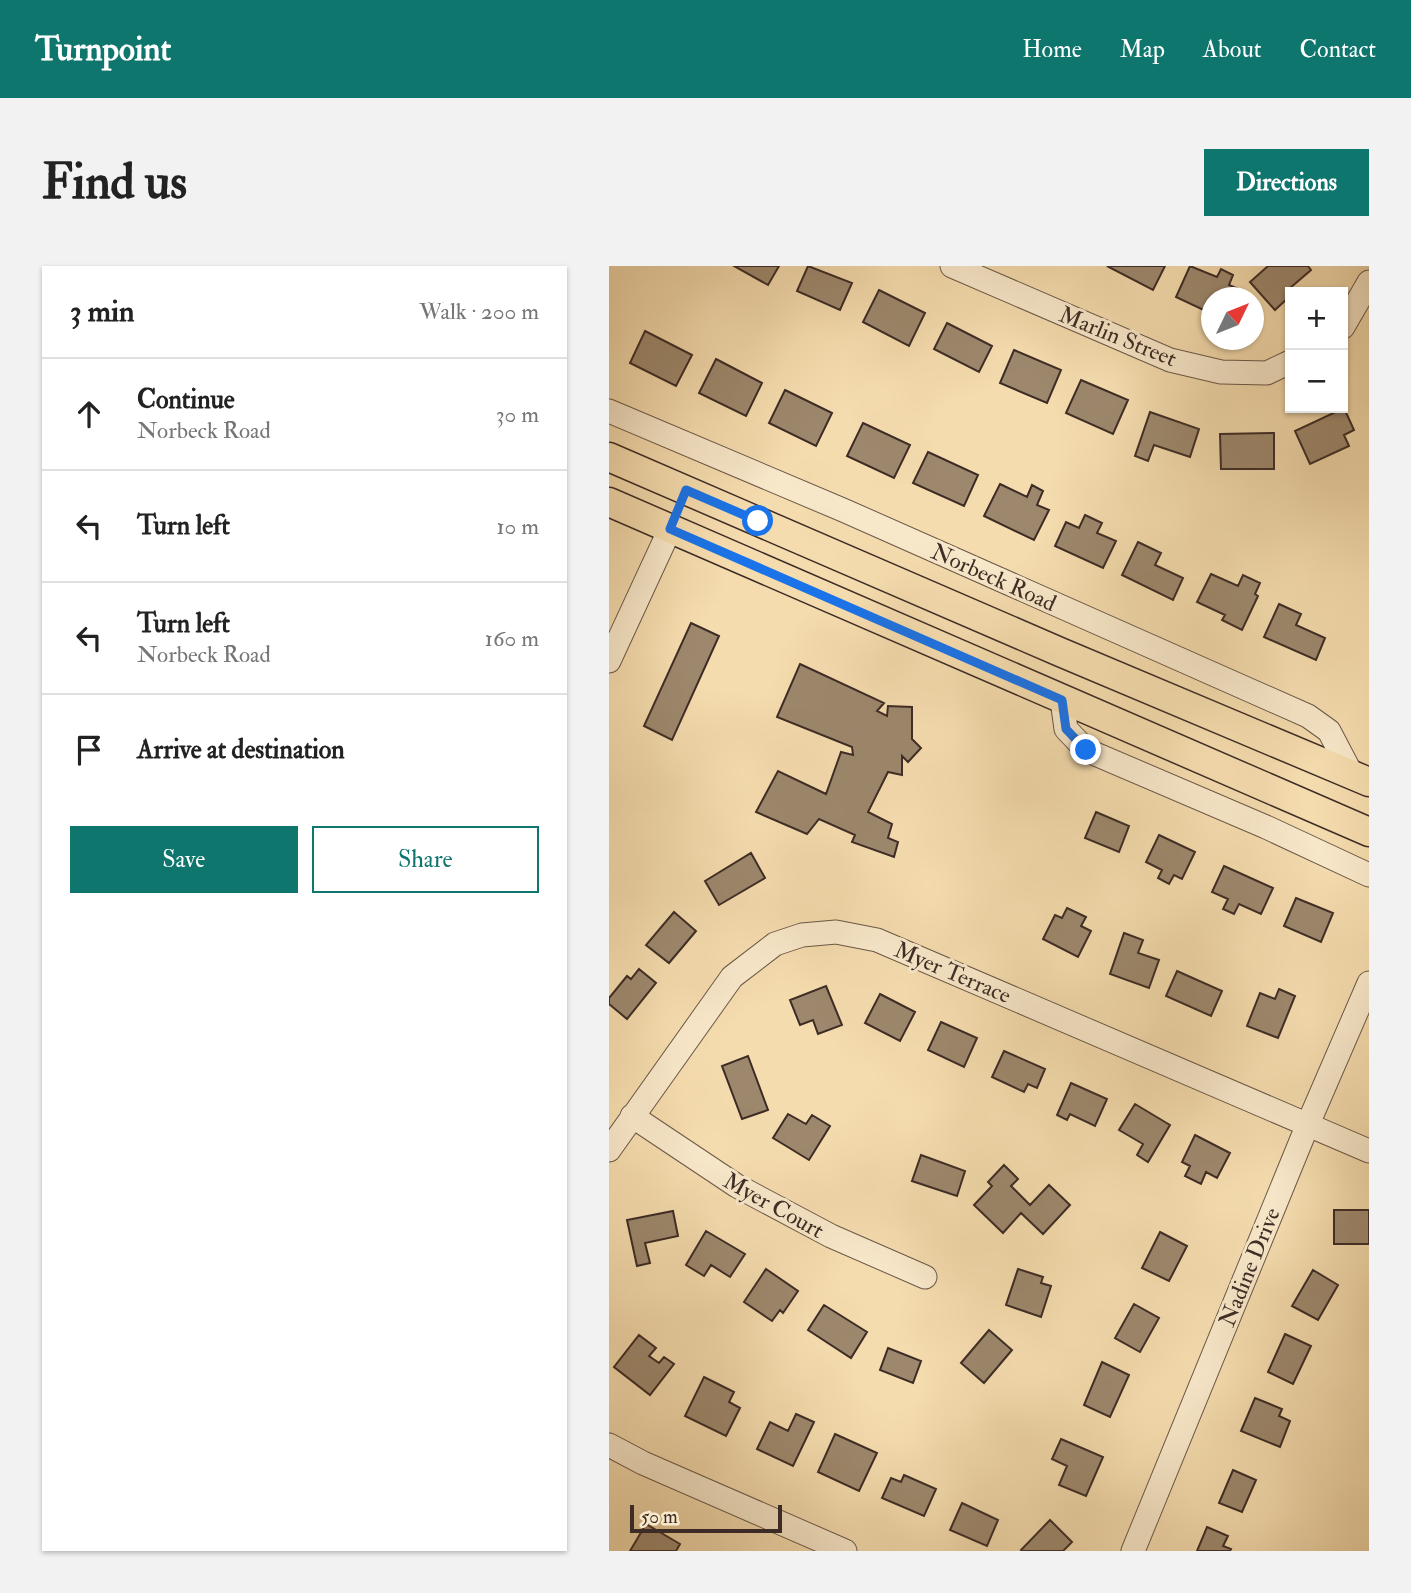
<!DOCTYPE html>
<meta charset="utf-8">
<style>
body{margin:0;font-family:"IM FELL Double Pica",serif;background:#f2f2f2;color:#222}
.controls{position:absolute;right:21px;top:21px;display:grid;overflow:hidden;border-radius:0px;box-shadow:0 2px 5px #0004}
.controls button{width:63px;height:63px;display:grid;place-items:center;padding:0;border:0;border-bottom:2px solid #e0e0e0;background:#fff;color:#222;font:35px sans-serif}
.compass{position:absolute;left:592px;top:21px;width:63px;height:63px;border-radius:50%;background:#fff;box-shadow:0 2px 5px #0004;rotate:47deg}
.scale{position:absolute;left:21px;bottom:18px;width:152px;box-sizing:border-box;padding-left:7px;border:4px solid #3d2c26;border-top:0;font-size:19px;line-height:24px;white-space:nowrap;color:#3d2c26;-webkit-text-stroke:5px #f8e8ca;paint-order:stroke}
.stop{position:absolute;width:21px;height:21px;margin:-16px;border:5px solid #1a73e8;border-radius:50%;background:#fff}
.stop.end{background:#1a73e8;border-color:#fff;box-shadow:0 2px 7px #0008}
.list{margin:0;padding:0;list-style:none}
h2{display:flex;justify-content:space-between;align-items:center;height:91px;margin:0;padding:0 28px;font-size:30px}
h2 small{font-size:23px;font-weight:400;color:#767676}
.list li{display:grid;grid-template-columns:46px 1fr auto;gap:21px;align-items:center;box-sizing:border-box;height:112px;padding:0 28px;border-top:2px solid #e0e0e0}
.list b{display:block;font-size:26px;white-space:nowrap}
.list p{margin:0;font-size:23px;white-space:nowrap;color:#767676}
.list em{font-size:23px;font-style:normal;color:#767676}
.actions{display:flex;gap:14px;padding:21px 28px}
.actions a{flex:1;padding:16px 0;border:2px solid #0f766e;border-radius:0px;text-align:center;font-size:24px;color:#0f766e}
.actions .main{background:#0f766e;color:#fff}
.icon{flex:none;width:38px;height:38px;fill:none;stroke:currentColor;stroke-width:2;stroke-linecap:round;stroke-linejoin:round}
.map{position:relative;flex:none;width:760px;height:1285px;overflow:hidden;border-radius:0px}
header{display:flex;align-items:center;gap:42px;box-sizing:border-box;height:98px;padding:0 35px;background:#0f766e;color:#fff}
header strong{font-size:33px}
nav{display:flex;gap:38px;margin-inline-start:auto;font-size:24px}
.intro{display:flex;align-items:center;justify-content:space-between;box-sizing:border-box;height:168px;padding:0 42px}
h1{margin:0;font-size:49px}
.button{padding:18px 32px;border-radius:0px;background:#0f766e;color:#fff;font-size:24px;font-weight:700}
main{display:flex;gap:42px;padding:0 42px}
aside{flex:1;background:#fff;border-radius:0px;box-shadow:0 2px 5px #0004}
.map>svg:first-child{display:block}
.building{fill:#9d886d;stroke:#3d2c26;stroke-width:2}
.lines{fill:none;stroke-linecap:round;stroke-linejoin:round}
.minor-casing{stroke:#6b5848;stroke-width:25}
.major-casing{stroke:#3d2c26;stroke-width:31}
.minor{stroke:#f8e8ca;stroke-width:23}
.major{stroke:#f5dcae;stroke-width:28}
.route{stroke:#1a73e8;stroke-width:9}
.labels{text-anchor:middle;stroke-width:6;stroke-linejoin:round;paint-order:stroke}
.street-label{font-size:23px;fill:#3d2c26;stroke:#f8e8ca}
</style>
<header>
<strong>Turnpoint</strong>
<nav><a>Home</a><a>Map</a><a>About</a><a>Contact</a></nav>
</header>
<div class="intro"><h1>Find us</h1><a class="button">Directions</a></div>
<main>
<aside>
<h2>3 min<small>Walk · 200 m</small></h2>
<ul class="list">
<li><svg class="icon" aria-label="ahead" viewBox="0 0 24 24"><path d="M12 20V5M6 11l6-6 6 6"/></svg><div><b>Continue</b><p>Norbeck Road</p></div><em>30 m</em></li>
<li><svg class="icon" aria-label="left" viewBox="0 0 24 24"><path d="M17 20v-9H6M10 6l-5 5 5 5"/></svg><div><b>Turn left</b></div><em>10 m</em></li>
<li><svg class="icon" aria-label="left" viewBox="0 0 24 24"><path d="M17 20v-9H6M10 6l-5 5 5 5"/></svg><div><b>Turn left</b><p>Norbeck Road</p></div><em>160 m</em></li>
<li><svg class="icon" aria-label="arrive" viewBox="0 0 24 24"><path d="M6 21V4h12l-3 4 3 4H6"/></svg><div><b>Arrive at destination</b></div></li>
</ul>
<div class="actions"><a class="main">Save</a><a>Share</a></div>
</aside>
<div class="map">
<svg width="760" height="1285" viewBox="0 0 760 1285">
<rect width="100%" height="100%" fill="#f5dcae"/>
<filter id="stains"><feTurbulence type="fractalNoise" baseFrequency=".00286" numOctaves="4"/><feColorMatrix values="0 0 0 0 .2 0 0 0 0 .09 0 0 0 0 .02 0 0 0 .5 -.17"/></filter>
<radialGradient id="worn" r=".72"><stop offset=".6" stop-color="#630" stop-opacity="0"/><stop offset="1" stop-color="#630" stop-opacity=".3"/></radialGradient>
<!-- building -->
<path class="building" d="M125,0H170L159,19Z
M199,0L243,17L231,44L188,25Z
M498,0H556L544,24Z
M581,0L608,11L612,3L624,9L620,19L634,25L631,32H603V48L567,31Z
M659,0H699L702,4L681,22L685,26H681V30L666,44L641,16Z
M270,24L316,47L300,80L254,56Z
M338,57L383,80L370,106L325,83Z
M36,65L83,89L67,120L21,97Z
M405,84L452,104L438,137L391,117Z
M107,93L153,117L137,150L90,127Z
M472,114L519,134L504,168L457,147Z
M176,124L223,147L207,180L160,157Z
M735,142L745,164L735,169L740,180L701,198L686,165Z
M541,146L590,163L581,191L545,179L539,195L526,190Z
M254,157L301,179L285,212L238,190Z
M665,167V203H612L611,168Z
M319,186L369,209L355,240L304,217Z
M391,218L418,231L423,219L434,225L428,239L440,244L425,274L375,250Z
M476,249L493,257L488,267L507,275L494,302L446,280L457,256L470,262Z
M529,276L552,287L546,299L574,312L564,334L513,309Z
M602,308L629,320L634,309L651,317L646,328L649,330L633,364L613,354L616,349L588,336Z
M670,338L692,348L687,359L716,372L707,394L655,371Z
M82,357L110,370L63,474L35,460Z
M191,398L275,437L268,445L278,450L279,440L303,441V473L312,482L299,496L293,490V509L279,506L259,546L283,558L279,572L289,576L285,591L243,576L246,569L210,553L198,568L147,546L169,505L217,528L232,486L244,489L243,481L168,451Z
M487,546L520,560L510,586L476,572Z
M550,569L586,586L573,613L565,609L560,618L549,612L553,604L537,596Z
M142,587L156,612L110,639L96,615Z
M615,600L664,622L652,648L630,638L625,648L614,643L619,633L603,626Z
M687,632L724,647L712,676L675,660Z
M458,642L477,651L472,660L482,665L469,691L434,673L446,649L453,652Z
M65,646L87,665L60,697L37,679Z
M515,667L534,674L529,687L550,694L540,722L501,708Z
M30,703L47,717L18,753L0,738V732L18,710L22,713Z
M568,705L613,725L602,750L557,730Z
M217,720L233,759L209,768L204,754L191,759L181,734Z
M670,723L686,730L669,772L638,760L651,727L666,733Z
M271,728L306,746L291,775L256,757Z
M332,756L368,772L355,801L319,784Z
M395,785L436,803L428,822L419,818L415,826L383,811Z
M139,790L159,844L133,853L113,800Z
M462,817L498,833L486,860L461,848L458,854L448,849Z
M526,838L561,859L539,896L528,889L534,878L510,864Z
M179,848L197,858L203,849L221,860L200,894L164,872Z
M586,869L621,887L608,912L597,906L592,918L576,910L581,900L573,896Z
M312,889L356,905L348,930L303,915Z
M395,899L409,913L402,920L421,939L440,919L461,939L434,968L412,947L394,967L365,939L383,920L379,916Z
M725,944H760V978H725Z
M64,945L69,970L36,977L41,997L28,1000L18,954Z
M97,965L136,988L121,1011L102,999L95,1010L77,999Z
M551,966L578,980L560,1015L533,1002Z
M157,1003L189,1025L174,1047L171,1044L163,1055L135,1036Z
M409,1003L434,1011L432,1017L442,1020L432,1051L397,1039Z
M704,1004L729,1019L709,1054L683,1040Z
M525,1038L550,1052L531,1086L506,1072Z
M215,1039L258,1066L242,1092L199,1064Z
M380,1064L403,1084L375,1117L352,1097Z
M676,1068L702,1080L684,1118L659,1106Z
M30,1069L47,1082L40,1090L50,1097L55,1091L65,1098L41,1129L5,1101Z
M279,1082L312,1095L304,1117L271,1104Z
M493,1096L520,1109L501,1151L475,1139Z
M95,1111L125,1126L120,1136L131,1142L117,1170L76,1150Z
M646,1132L673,1143L670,1150L681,1155L671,1181L632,1165Z
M187,1148L205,1156L184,1200L148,1183L161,1156L179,1165Z
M226,1168L268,1187L250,1225L209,1206Z
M452,1173L494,1191L477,1230L450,1219L458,1200L443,1193Z
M624,1204L647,1214L633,1246L610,1237Z
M295,1209L327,1223L315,1250L273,1232L282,1212L292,1216Z
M353,1237L389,1254L378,1280L341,1264Z
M441,1254L463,1276L454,1285H413L412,1284Z
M37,1258L71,1278L67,1285H21Z
M598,1261L619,1270L614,1280L622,1283L621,1285H588Z"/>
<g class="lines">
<!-- minor casing -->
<g class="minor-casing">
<path id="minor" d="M343,0L561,94L612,106L658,107L681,96
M734,61L760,16
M0,145L234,244L699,450L720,465L743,509
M0,395L61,263
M453,434L457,463L477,484L657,561L760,609
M23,850L128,920L222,970L316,1011
M0,884L123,711L166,678L193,669L227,666L268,674L760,885
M0,1179L34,1197L236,1285
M524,1285L699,858L760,717"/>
</g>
<!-- major casing -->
<g class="major-casing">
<path id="major" d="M0,191L451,386L760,516
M0,236L760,566"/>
</g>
<!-- minor -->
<use href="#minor" class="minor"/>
<!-- major -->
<use href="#major" class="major"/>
</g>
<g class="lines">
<!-- route -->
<path class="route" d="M149,255L77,224L61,263L453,434L457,463L477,484"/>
</g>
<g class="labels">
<!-- street labels -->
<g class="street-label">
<text transform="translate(509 70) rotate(22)" y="8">Marlin Street</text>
<text transform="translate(385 311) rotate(24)" y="8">Norbeck Road</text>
<text transform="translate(344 706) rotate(23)" y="8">Myer Terrace</text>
<text transform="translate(165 939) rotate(29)" y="8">Myer Court</text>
<text transform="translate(640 1001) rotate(-68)" y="8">Nadine Drive</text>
</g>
</g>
<rect width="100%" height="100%" filter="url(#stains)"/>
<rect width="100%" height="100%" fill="url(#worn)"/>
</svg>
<div class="controls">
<button>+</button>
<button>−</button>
</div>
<svg class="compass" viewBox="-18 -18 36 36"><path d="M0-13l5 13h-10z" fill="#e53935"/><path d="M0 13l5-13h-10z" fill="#767676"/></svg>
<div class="scale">50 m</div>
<div class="stop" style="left:149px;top:255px"></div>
<div class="stop end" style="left:477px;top:484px"></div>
</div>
</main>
